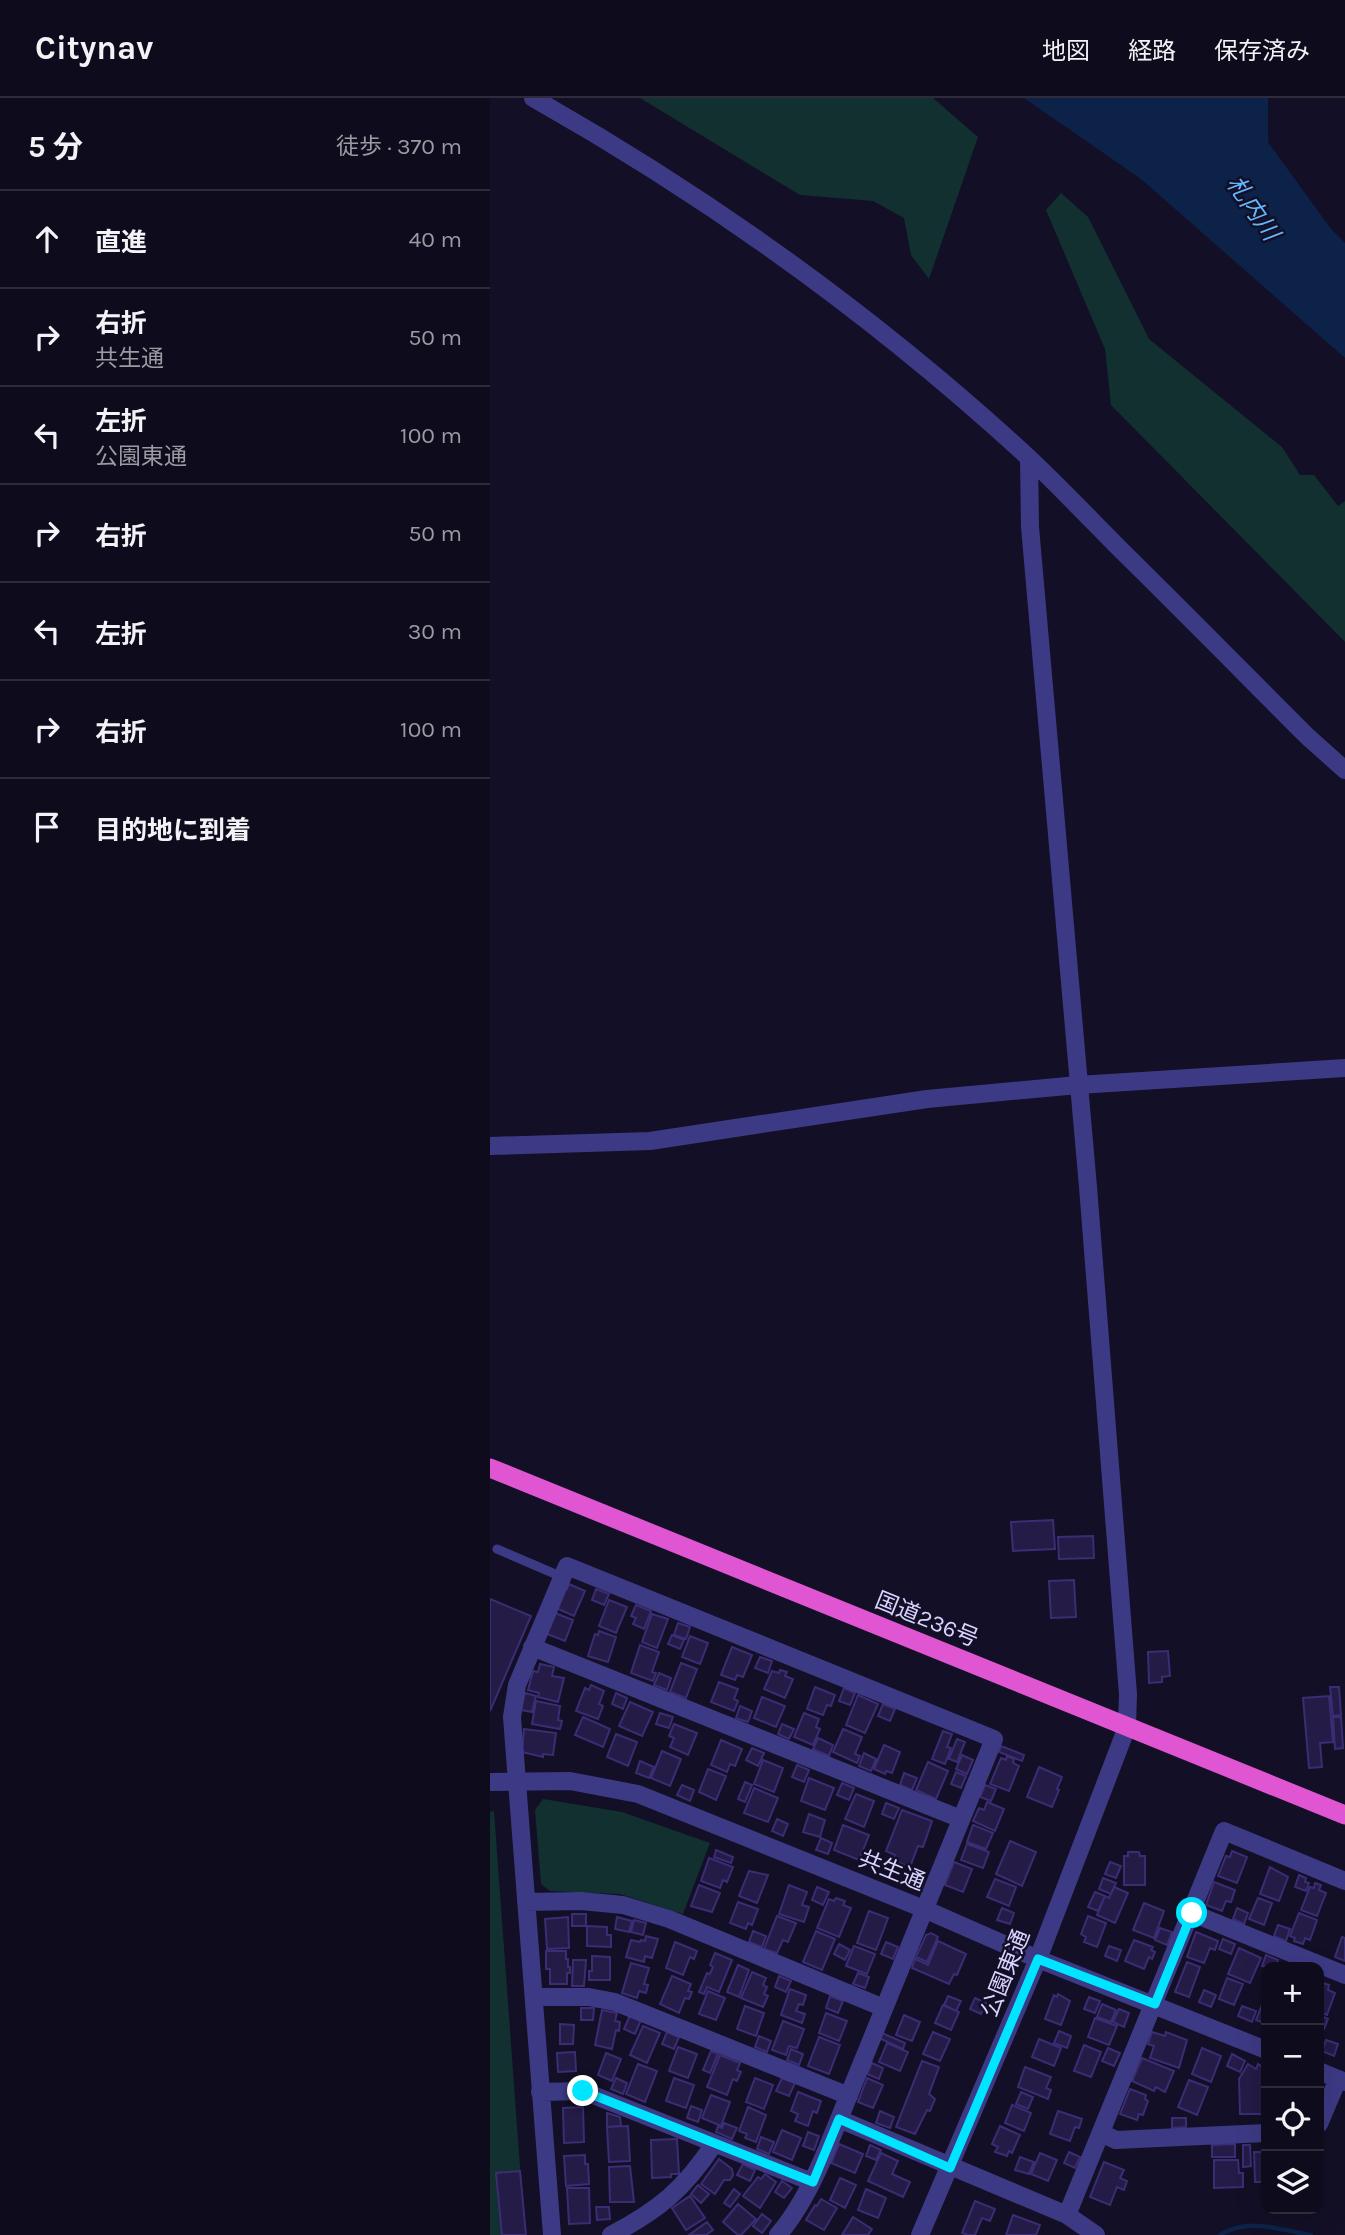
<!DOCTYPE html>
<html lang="ja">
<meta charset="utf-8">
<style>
body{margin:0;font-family:Karla,"Noto Sans JP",sans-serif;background:#171425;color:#f1f3f6}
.controls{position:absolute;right:21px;bottom:21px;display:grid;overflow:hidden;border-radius:14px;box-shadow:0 7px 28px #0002}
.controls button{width:63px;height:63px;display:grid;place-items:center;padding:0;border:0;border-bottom:2px solid #2e2b3b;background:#0e0b1c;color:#f1f3f6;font:35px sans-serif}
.stop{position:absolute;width:21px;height:21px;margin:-16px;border:5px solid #00e5ff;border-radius:50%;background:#fff}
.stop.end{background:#00e5ff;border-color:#fff;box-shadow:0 2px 7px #0008}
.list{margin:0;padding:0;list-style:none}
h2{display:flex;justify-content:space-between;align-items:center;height:91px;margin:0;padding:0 28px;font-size:30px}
h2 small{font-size:23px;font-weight:400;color:#9b9ba3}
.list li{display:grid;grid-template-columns:46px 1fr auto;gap:21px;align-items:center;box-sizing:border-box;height:98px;padding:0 28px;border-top:2px solid #2e2b3b}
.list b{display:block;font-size:26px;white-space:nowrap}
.list p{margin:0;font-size:23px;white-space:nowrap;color:#9b9ba3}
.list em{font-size:23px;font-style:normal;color:#9b9ba3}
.icon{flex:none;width:38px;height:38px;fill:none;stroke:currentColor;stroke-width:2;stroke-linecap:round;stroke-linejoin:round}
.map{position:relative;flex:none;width:855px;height:2137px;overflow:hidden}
header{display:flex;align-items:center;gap:42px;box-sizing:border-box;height:98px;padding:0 35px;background:#0e0b1c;border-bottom:2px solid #2e2b3b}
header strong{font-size:33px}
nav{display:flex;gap:38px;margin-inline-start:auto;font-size:24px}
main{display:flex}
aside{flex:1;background:#0e0b1c}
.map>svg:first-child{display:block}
.green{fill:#12302f}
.water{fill:#0c2248}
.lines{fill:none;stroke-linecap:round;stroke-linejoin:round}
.stream{stroke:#0c2248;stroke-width:4.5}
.building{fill:#241b47;stroke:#3b2d73;stroke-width:2}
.service{stroke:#3d3a85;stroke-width:9}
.minor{stroke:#3d3a85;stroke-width:18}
.tertiary{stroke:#3d3a85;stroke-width:18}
.trunk{stroke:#e055d1;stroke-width:19}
.route{stroke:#00e5ff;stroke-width:9}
.labels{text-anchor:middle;stroke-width:5;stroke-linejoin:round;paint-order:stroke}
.street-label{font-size:23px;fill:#d9d4ff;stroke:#130f26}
.water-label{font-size:24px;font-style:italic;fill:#62b6ff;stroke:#130f26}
</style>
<header>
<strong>Citynav</strong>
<nav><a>地図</a><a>経路</a><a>保存済み</a></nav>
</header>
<main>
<aside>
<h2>5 分<small>徒歩 · 370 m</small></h2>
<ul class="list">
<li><svg class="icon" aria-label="ahead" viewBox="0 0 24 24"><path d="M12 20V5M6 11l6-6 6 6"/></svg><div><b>直進</b></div><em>40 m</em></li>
<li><svg class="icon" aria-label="right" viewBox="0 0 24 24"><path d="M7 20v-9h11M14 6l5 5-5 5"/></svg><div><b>右折</b><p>共生通</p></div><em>50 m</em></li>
<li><svg class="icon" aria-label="left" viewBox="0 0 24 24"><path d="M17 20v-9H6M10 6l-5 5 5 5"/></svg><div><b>左折</b><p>公園東通</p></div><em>100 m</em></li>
<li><svg class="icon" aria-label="right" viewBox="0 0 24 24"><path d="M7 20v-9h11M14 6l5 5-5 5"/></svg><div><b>右折</b></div><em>50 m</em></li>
<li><svg class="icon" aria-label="left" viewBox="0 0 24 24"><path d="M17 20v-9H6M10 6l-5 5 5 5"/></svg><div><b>左折</b></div><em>30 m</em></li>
<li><svg class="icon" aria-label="right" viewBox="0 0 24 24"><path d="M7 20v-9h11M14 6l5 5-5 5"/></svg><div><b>右折</b></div><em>100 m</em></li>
<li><svg class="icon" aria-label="arrive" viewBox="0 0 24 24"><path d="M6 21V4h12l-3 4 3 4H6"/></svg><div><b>目的地に到着</b></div></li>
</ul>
</aside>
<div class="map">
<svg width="855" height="2137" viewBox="0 0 855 2137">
<rect width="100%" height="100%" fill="#130f26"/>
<!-- green -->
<path class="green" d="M150,0H443L488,39L439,181L421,157L414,120L383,103L310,97Z
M571,95L598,119L659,241L792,349L810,377H824L848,408L855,403V544L621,307L615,251L556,112Z
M53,1701L132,1714L220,1745L193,1816L130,1796L60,1793L51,1786L45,1712Z
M4,1713L35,2137H0V1714Z"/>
<!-- water -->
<path class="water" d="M534,0H778V44L841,131L855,145V260L651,81Z"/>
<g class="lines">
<!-- stream -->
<path class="stream" d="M730,2137C759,2119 790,2132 821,2137"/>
</g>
<!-- building -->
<path class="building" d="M563,1422L565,1451L523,1453L521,1424Z
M603,1438L604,1460L569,1461L568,1439Z
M584,1482L586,1519L561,1520L559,1483Z
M79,1486L95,1493L84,1518L66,1510L75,1490L77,1491Z
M106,1491L119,1496L114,1507L102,1502Z
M0,1501L41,1518L0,1613Z
M119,1502L137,1509L126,1535L109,1528Z
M146,1507L161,1513L154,1531L143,1526L146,1520L141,1518Z
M65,1515L83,1522L75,1543L57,1536Z
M162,1516L178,1521L167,1550L152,1544Z
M188,1525L200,1529L196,1541L184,1537Z
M109,1533L126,1539L118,1564L98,1558L105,1536L108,1537Z
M182,1537L194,1542L190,1551L178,1546Z
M200,1538L218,1545L210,1566L192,1559Z
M150,1547L169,1554L162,1574L166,1575L163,1583L141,1575Z
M242,1549L262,1557L253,1579L247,1577L245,1582L231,1577Z
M678,1553L680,1578L672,1579V1584L659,1585L658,1554Z
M270,1559L282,1563L278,1575L265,1570Z
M191,1565L207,1571L196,1600L180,1594Z
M50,1566L64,1569L62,1578L74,1580L68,1604L48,1599L49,1595L38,1592L43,1573L48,1574Z
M290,1572L297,1574L295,1578L303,1581L295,1600L274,1591L282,1573L289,1575Z
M169,1575L181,1580L177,1592L164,1587Z
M229,1584L248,1591L244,1601L248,1603L244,1613L221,1604Z
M101,1587L114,1593L109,1606L113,1608L108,1621L86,1613L95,1590L99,1592Z
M325,1589L345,1597L341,1608L337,1607L333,1617L317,1611Z
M840,1589H849L851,1617L843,1618Z
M354,1590L365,1595L360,1607L349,1603Z
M35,1595L46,1598L42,1614L31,1612Z
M126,1595L137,1600L133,1611L122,1606Z
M368,1597L388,1606L375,1635L356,1627Z
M839,1598L843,1644L830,1645L832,1669L819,1670L813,1600Z
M272,1599L295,1608L286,1629L264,1620Z
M46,1603L70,1608L68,1622L72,1623L70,1631L42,1626Z
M140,1604L163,1614L152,1638L129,1628Z
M393,1606L405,1611L400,1623L388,1618Z
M250,1608L262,1613L258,1624L246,1620Z
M170,1615L183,1619L179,1630L166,1626Z
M314,1615L329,1621L326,1629L330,1631L323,1647L304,1639Z
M93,1619L120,1631L113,1649L85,1637Z
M843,1619H851L853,1650L845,1651Z
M184,1626L207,1635L198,1657L180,1649L184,1640L179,1638Z
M292,1626L304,1631L299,1641L288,1636Z
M34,1631L66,1635L63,1657L53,1656V1659L32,1654Z
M353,1631L372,1639L365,1656L370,1658L367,1665L343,1654Z
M453,1633L462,1636L457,1649L461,1650L455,1666L442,1661Z
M126,1636L147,1644L138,1668L117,1659Z
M328,1640L343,1647L339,1658L323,1651Z
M467,1641L475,1644L467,1664L459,1661Z
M231,1642L252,1651L245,1668L240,1666L237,1674L221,1667Z
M394,1647L410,1654L402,1675L396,1673L395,1676L384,1671Z
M511,1648L534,1657L532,1663L509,1654Z
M262,1650L274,1655L268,1668L256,1662Z
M172,1653L191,1661L180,1688L161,1680Z
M374,1655L386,1661L381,1673L369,1668Z
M472,1657L483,1662L477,1676L466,1671Z
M517,1658L524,1661L523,1665L529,1668L519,1693L500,1686L511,1660L516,1662Z
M273,1662L293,1670L284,1694L264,1686Z
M150,1663L164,1669L159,1680L146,1675Z
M438,1664L458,1673L446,1701L426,1692Z
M307,1667L319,1672L314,1684L302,1679Z
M549,1669L572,1679L567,1691L569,1692L562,1709L537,1699Z
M218,1671L236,1678L226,1702L209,1694Z
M466,1674L476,1678L471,1690L461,1686Z
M414,1675L427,1680L422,1692L410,1687Z
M319,1680L344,1690L335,1712L311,1703Z
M255,1684L262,1687L255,1704L248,1701Z
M352,1685L364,1690L359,1702L347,1697Z
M192,1687L204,1692L200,1703L187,1697Z
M495,1687L506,1691L501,1703L490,1699Z
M264,1690L288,1700L278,1724L254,1715Z
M366,1696L384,1703L374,1729L355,1721Z
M497,1704L514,1711L505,1733L483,1723L489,1710L494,1712Z
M396,1705L409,1710L404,1721L392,1716Z
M412,1712L442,1723L433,1749L428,1748L420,1769L403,1763L405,1757L396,1753Z
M319,1716L335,1722L330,1739L313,1734Z
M287,1721L298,1726L293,1738L282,1733Z
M353,1727L379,1737L369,1762L344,1752Z
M483,1727L503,1735L496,1751L477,1744Z
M331,1740L342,1745L338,1756L326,1752Z
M520,1743L546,1754L532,1788L506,1776Z
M477,1746L499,1754L493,1770L471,1762Z
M226,1752L243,1759L241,1765L224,1759Z
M742,1753L757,1759L747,1785L728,1778L736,1758L740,1759Z
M638,1754H649L650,1758H655V1787H634V1758H638Z
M219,1760L243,1769L237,1784L233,1782L230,1790L211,1783Z
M464,1764L482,1771L473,1794L455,1787Z
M620,1764L631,1768L626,1780L615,1776Z
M780,1769L798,1779L789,1803L770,1796Z
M259,1773L278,1777L267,1805L249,1798Z
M809,1777L816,1780L815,1784L819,1785L816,1793L805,1789Z
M613,1780L626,1785L621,1796L609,1791Z
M505,1781L526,1789L519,1808L497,1799Z
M724,1784L745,1792L741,1804L736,1803L732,1813L716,1807Z
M825,1785L831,1787L829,1792L836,1795L827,1818L811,1812L820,1789L824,1790Z
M209,1787L230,1795L222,1814L201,1808Z
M299,1787L317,1794L312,1807L319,1809L314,1824L289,1816Z
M327,1789L339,1794L333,1807L322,1802Z
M624,1789L638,1795L625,1825L607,1817L615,1798L619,1800Z
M605,1794L615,1798L608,1813L598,1809Z
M346,1800L355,1803L353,1807L361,1810L349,1839L327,1830L339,1801L344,1803Z
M768,1800L782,1805L774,1827L759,1821Z
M248,1804L268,1811L262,1827L258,1825L256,1831L240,1825Z
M654,1805L674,1813L664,1840L643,1832Z
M512,1810L524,1815L520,1826L507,1822Z
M747,1810L758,1815L754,1826L743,1821Z
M379,1813L398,1820L386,1852L367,1845Z
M809,1815L827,1822L820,1842L815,1840L813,1846L804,1843L805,1840L800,1838Z
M82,1816H96V1828H82Z
M287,1818L306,1825L298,1844L293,1842L287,1855L274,1851Z
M598,1818L616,1825L607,1849L594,1844L596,1839L591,1836Z
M78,1819L79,1850L57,1851L55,1821Z
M127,1819L142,1823L139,1834L125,1831Z
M144,1822L156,1825L153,1837L141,1834Z
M788,1827L800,1831L796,1843L784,1838Z
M97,1828L117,1829V1837H121V1849L97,1848Z
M670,1830L682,1834L677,1847L665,1842Z
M263,1833L276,1838L272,1849L259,1844Z
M326,1833L345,1841L332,1872L313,1864Z
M706,1834L728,1843L725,1852L720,1850L714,1865L697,1859Z
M441,1835L448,1839L437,1864L426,1859L436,1837Z
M156,1838L168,1841L162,1860L155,1858L154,1864L136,1859L141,1842L150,1844L151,1842L155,1843Z
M852,1839L855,1840V1863L845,1859Z
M733,1841L745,1846L741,1856L729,1851Z
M644,1842L663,1849L661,1852L665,1854L662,1861L659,1859L654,1871L635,1863Z
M448,1843L476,1856L467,1877L464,1876L459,1886L422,1870L425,1861L438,1867Z
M185,1844L207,1853L204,1861L200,1859L193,1877L176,1870Z
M396,1844L408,1849L403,1861L391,1856Z
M349,1846L360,1852L355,1862L344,1856Z
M364,1848L385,1856L377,1876L356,1868Z
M619,1848L631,1852L627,1863L615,1858Z
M749,1850L771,1860L760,1885L738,1876Z
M56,1853H76V1861H78V1869H80V1875H77V1886H60V1871H56Z
M225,1855L242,1862L229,1894L217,1889L214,1896L209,1894L217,1875L220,1876L223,1869L220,1867Z
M776,1857L788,1862L785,1869L772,1868Z
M102,1858L120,1859V1882H99V1873H102Z
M83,1862H96L94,1888H82Z
M697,1864L710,1869L699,1899L685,1894Z
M141,1865L159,1870L154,1886L158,1887L156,1895L149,1893L147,1900L132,1895Z
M248,1867L259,1872L249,1899L237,1894Z
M262,1874L276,1880L273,1887L277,1889L274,1896L278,1898L273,1909L251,1900Z
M368,1875L379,1879L375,1890L363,1886Z
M182,1878L201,1886L198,1893L202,1894L199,1901L195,1900L189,1915L170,1906Z
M289,1878L301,1883L296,1894L285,1889Z
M737,1880L753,1886L744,1907L729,1901Z
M830,1884L839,1887L838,1892L845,1895L837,1917L829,1914Z
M300,1891L316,1897L313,1907L309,1906L306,1913L315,1916L312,1925L291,1917Z
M714,1892L726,1897L721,1909L709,1904Z
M218,1893L235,1900L226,1922L209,1916Z
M568,1896L580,1903L571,1927L555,1921L564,1897L567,1899Z
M776,1897V1926L766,1922Z
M340,1898L353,1903L348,1915L336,1910Z
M458,1898L471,1903L466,1913L454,1907Z
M599,1899L610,1903L605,1915L594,1911Z
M485,1900L496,1905L491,1916L480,1911Z
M612,1906L626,1912L621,1924L607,1919Z
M453,1907L469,1914L461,1932L445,1925Z
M255,1908L274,1915L266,1938L247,1931Z
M752,1908L766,1913L762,1924L748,1918Z
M91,1910H104L103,1922H91Z
M629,1911L639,1915L634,1929L623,1924Z
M112,1912L127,1915L125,1923L130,1924L129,1933L126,1932L122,1951L105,1947Z
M336,1915L357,1923L349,1943L329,1935Z
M140,1917L151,1922L145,1936L134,1931Z
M414,1917L430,1924L422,1943L406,1937Z
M829,1917L838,1921L829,1943Z
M605,1920L627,1928L619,1947L598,1939Z
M293,1923L314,1931L307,1950L299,1948L296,1957L282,1952Z
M70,1926L84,1927L83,1946H70Z
M153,1928L170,1935L157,1965L140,1957Z
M569,1933L581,1938L577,1950L564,1945Z
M177,1934L189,1939L184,1951L172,1946Z
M443,1934L460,1941L450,1963L433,1956Z
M662,1934L675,1938L676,1934L697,1942L689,1970L660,1960L664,1948L658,1946Z
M392,1935L415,1945L413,1951L389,1940Z
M269,1938L281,1943L277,1954L265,1949Z
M329,1939L350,1947L339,1976L318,1968Z
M549,1941L571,1950L564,1968L542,1959Z
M836,1942L848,1946L844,1958L832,1953Z
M397,1945L418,1954L410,1973L389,1964Z
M594,1947L611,1954L601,1979L584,1973Z
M188,1949L207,1956L198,1980L179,1973Z
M618,1950L630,1955L624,1968L612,1963Z
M712,1950L731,1958L721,1984L702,1976Z
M301,1951L313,1956L309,1967L297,1962Z
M221,1953L228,1956L220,1975L213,1972Z
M85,1954L86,1973L68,1974L67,1955Z
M116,1955L131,1961L122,1983L108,1977Z
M742,1956L755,1963L750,1974L737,1968Z
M230,1957L250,1965L247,1972L251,1974L247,1983L243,1981L237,1997L217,1989Z
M652,1960L684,1973L675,1994L666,1989L664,1993L642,1983Z
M432,1963L449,1969L439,1996L445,2001L440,2013L437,2012L425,2036L406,2029Z
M382,1965L393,1970L389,1981L377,1976Z
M148,1966L167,1973L155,2004L136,1996Z
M758,1966L766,1971L768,1966L776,1971V1981L773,1987V1997H776V2016H750L749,1981Z
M535,1969L561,1979L556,1990L561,1992L558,2001L528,1989Z
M126,1980L137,1985L133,1996L121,1991Z
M184,1980L204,1987L196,2010L176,2003Z
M265,1980L283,1987L274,2011L256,2004Z
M292,1980L305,1985L299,1998L286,1993Z
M377,1980L393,1987L383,2010L368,2004Z
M699,1982L718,1989L707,2017L688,2009Z
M640,1991L656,1997L655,2001L658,2003L653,2017L649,2016L647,2022L630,2016Z
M308,1994L331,2003L327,2015L323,2013L318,2028L305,2023L308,2016L301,2013Z
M531,1994L543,1999L538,2011L526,2006Z
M221,1997L240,2004L231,2028L212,2020Z
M522,2007L541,2015L534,2033L515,2025Z
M201,2008L212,2012L208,2024L197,2020Z
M93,2009L94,2044L74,2045L73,2010Z
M258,2009L276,2017L266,2044L255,2040L257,2036L249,2033Z
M390,2013L404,2019L400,2030L386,2025Z
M568,2013L592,2021L589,2030L585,2029L580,2043L560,2036Z
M117,2015L130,2019L131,2028L117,2029Z
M682,2020H696V2029L682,2030Z
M234,2025L247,2030L242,2041L226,2034L228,2028L232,2030Z
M138,2028L140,2063L119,2064L117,2029Z
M510,2028L530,2037L522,2055L519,2053L517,2058L505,2054L508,2049L502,2046Z
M292,2032L311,2040L302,2062L283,2054Z
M318,2034L329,2038L324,2052L313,2048Z
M271,2039L284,2044L279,2056L267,2051Z
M187,2041L189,2076H181V2079L162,2080L161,2042Z
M349,2046L373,2056L365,2075L341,2065Z
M745,2046V2059H722V2047Z
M380,2047L391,2052L386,2062L376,2058Z
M753,2047H760L761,2068L753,2069Z
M579,2054L590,2059L585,2070L574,2065Z
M764,2054H776V2084H765Z
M391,2055L408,2063L402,2076L420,2084L413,2099L378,2083Z
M550,2055L567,2062L558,2083L541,2076Z
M95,2057V2066H98L99,2086L76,2088L74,2058Z
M530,2059L544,2064L539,2076L525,2072Z
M229,2061L242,2071L243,2077L240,2082H234L225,2096L211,2086Z
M724,2062H748L749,2075H753V2089L724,2090Z
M614,2064L634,2072L630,2080L637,2083L634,2092L627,2089L620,2107L600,2099Z
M253,2066L265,2072L260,2083L247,2077Z
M140,2068L144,2104H120L119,2069Z
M30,2073L36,2137H12L6,2075Z
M275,2076L286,2084L270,2110L253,2098L268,2079L271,2081Z
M350,2080L366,2087L355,2110L340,2102Z
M292,2083L302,2090L294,2100L285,2094Z
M208,2087L219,2096L211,2105L201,2096Z
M77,2090H99L100,2125L79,2126Z
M244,2091L250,2096L240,2109L234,2105Z
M376,2091L396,2100L388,2120L368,2112Z
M200,2098L215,2120L196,2132L182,2110Z
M331,2101L347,2110L334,2132L316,2122L325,2107L327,2108Z
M485,2103L505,2111L500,2123L492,2120L485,2137H478L472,2135Z
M248,2106L266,2121L251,2137H248L233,2124Z
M106,2109H119L120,2121L107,2122Z
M272,2116L281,2123L272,2135L263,2128Z
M523,2117L550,2127L546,2137H516Z
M363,2119L382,2131L378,2137H352Z
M217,2124L223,2132L216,2137H199Z"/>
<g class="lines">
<!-- service -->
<path class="service" d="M7,1451L72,1479"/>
<!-- minor -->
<path class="minor" d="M43,0C220,100 388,221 538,359C570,389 600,421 631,452C694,514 756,577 818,639L855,672
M539,360L540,429L598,1089L638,1596L637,1629
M0,1048L160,1043L437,1001L588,987L855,970
M42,1549L471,1721
M36,1804L91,1803L133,1807L179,1821L394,1910
M702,1815L855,1877
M44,1899H99L125,1904L359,1998
M50,1994L93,1993L322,2084
M349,2021L577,2117L606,2137
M829,2026L848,1981
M611,2035L626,2042L776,2035
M577,2117L734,1733L855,1783
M62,2137L22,1619L27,1587L77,1468L504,1641L334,2058C322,2086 308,2114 288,2137
M121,2137C169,2112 194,2091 224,2046"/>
<!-- tertiary -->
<path class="tertiary" d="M0,1684L80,1683L148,1696L434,1811L548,1861L776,1952
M829,1973L855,1984
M430,2137L548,1861L637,1629"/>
<!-- trunk -->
<path class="trunk" d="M0,1370L855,1717"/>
</g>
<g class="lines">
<!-- route -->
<path class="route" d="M93,1993L323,2084L349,2021L460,2070L548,1861L665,1906L702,1815"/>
</g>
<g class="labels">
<!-- street labels -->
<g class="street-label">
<text transform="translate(437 1521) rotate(22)" y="8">国道236号</text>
<text transform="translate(402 1772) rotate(22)" y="8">共生通</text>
<text transform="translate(515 1875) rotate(-68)" y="8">公園東通</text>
</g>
<!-- water labels -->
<g class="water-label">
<text transform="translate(763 110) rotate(55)" y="8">札内川</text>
</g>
</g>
</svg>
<div class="controls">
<button>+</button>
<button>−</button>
<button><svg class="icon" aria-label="locate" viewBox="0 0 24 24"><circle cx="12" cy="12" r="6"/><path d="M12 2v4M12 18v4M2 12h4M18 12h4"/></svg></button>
<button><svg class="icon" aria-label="layers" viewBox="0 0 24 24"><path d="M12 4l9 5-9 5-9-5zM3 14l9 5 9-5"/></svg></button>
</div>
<div class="stop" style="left:702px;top:1815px"></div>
<div class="stop end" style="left:93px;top:1993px"></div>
</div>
</main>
